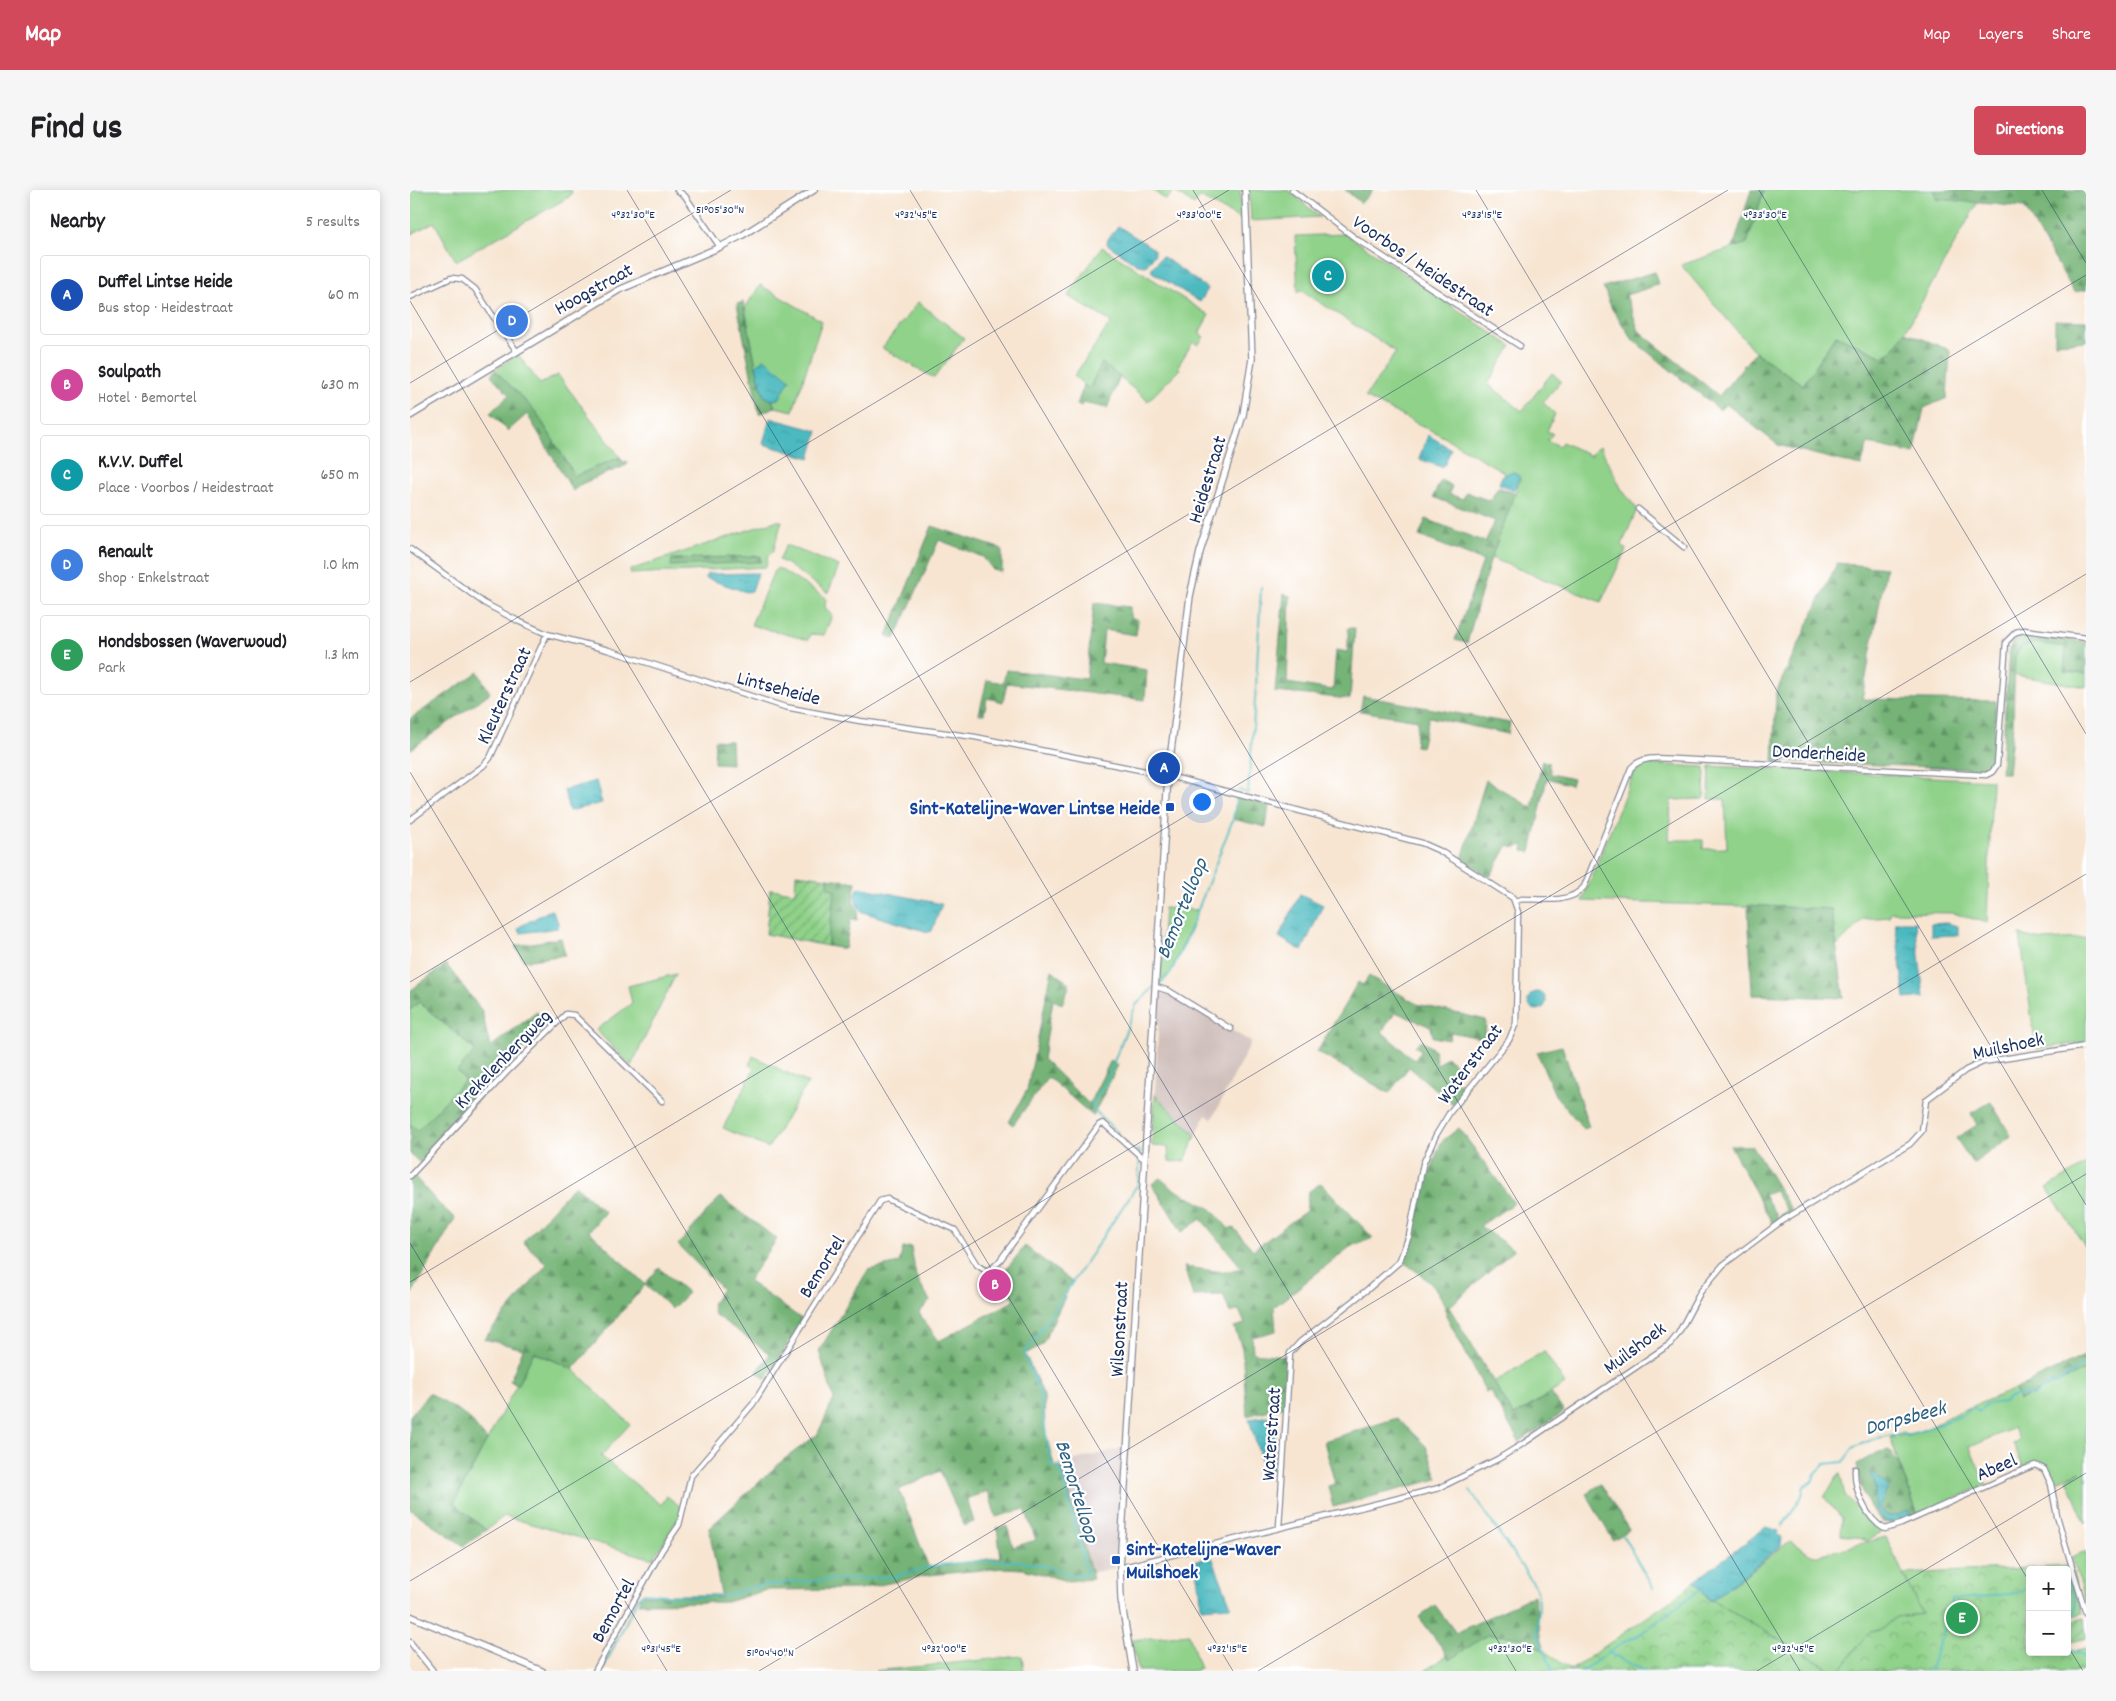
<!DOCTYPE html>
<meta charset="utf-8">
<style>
body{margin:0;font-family:Dekko,sans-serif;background:#f6f6f6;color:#202124}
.controls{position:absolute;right:15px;bottom:15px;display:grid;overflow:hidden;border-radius:5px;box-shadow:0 2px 12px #0003}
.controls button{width:45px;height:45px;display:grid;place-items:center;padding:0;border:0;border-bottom:1px solid #e0e0e0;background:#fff;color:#202124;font:25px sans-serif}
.you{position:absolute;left:791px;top:611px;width:18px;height:18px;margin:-12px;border:4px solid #fff;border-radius:50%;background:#1a73e8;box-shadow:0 0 0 8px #1a73e833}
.badge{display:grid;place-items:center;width:32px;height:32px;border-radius:50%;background:#d1495b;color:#fff;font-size:16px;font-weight:700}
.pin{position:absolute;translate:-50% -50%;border:2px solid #fff;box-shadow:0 1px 5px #0006}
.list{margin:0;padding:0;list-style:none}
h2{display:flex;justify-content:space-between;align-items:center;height:65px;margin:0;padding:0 20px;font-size:21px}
h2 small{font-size:16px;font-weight:400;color:#757577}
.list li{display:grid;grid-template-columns:32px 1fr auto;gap:15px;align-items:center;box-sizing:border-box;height:80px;margin:0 10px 10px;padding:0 10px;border:1px solid #e0e0e0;border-radius:5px}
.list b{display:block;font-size:19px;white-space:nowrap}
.list p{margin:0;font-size:16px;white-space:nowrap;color:#757577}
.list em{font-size:16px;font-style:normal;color:#757577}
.map{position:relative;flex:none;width:1676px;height:1481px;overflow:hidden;border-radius:5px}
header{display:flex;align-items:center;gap:30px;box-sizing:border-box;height:70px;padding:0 25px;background:#d1495b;color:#fff}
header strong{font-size:24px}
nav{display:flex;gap:28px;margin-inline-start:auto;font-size:18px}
.intro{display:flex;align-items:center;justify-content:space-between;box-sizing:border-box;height:120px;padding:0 30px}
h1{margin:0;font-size:35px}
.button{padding:12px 22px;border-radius:5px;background:#d1495b;color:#fff;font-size:18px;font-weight:700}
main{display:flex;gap:30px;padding:0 30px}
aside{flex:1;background:#fff;border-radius:5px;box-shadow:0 2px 12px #0003}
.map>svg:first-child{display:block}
.industrial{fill:#d0c0bc}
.grass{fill:#90d28a;stroke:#568074}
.forest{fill:url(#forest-firs);stroke:#48726a;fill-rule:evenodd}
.park{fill:url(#park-crowns);stroke:#568074}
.garden{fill:url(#garden-furrows);stroke:#568074}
.water{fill:url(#water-ripples);stroke:#33748f}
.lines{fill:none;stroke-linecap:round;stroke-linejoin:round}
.stream{stroke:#4bbac0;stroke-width:2}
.minor-casing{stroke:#898a98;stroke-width:7}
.tertiary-casing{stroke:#898a98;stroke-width:8}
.minor{stroke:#fff;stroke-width:4.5}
.tertiary{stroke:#fff;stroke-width:5.5}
.ticks{fill:none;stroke:#1b2f5e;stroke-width:1;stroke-opacity:0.45}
.transit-dot{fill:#1a4fb4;stroke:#fff;stroke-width:2}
.labels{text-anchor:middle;stroke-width:4.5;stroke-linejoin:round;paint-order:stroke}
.street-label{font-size:20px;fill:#1b2f5e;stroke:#fff}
.transit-label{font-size:20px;font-weight:bold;fill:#164399;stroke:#fff;text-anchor:end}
.water-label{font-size:21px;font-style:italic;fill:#2c6080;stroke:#fff}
.ticks-label{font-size:12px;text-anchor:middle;fill:#1b2f5e;stroke:#fff;stroke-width:4.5;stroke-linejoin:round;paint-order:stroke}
</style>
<header>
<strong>Map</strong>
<nav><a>Map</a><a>Layers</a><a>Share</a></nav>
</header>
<div class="intro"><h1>Find us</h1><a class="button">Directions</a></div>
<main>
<aside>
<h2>Nearby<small>5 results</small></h2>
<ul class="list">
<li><span class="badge" style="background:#1a4fb4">A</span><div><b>Duffel Lintse Heide</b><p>Bus stop · Heidestraat</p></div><em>60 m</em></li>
<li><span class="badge" style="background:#d1479c">B</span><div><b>Soulpath</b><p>Hotel · Bemortel</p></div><em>630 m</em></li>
<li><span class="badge" style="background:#0f9aa8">C</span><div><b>K.V.V. Duffel</b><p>Place · Voorbos / Heidestraat</p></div><em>650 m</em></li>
<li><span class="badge" style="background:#3f7fe0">D</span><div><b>Renault</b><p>Shop · Enkelstraat</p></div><em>1.0 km</em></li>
<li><span class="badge" style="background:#2e9e5b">E</span><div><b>Hondsbossen (Waverwoud)</b><p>Park</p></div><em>1.3 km</em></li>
</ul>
</aside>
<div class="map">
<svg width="1676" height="1481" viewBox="0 0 1676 1481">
<defs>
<pattern id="forest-firs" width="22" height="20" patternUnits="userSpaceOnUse" patternTransform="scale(1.25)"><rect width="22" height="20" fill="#74b476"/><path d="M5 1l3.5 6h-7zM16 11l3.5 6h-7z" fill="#5e9364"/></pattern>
<pattern id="park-crowns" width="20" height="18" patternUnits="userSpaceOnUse" patternTransform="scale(1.25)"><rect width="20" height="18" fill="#90d28a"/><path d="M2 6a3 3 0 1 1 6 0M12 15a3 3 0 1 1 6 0" fill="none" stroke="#75ab74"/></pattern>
<pattern id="garden-furrows" width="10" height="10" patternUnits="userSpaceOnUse" patternTransform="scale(1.25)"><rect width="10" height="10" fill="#90d28a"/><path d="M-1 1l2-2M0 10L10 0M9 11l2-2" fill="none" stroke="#75ab74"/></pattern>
<pattern id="water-ripples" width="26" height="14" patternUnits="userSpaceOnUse" patternTransform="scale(1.25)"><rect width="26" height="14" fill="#4bbac0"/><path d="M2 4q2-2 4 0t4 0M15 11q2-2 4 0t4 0" fill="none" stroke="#3e989f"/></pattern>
</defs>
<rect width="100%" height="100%" fill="#fff"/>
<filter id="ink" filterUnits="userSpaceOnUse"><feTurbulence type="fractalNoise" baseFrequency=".02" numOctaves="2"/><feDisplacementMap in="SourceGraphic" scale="10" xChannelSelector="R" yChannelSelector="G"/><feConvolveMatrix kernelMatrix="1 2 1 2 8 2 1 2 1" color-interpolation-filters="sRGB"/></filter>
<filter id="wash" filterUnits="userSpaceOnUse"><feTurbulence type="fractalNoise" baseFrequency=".0096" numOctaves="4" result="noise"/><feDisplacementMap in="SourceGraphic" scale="20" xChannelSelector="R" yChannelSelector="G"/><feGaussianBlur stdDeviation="1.12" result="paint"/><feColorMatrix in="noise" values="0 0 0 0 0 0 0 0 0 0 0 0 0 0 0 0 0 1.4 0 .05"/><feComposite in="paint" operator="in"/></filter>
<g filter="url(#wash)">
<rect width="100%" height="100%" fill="#f7e5d1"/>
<!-- industrial -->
<path class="industrial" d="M750,803L766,807L841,852L802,929L796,925L786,945L745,905Z
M712,1258L705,1378L681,1383L652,1278L644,1275Z"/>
<!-- grass -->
<path class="grass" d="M0,0H161L162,2L159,7L46,71L24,32L0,45Z
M742,0H830L832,30L790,7L784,15L764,1L756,10Z
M839,0H878L910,27L841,31Z
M1354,0H1525L1526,9L1568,12L1495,142L1481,162L1472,167L1426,145L1393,195L1345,162L1271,75L1337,53Z
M936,44L1101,156L1078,194L1112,221L1142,183L1151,191L1133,212L1145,224L1137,241L1143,244L1137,250L1149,256L1152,252L1181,266L1186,258L1190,256L1212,300L1227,319L1212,355L1216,360L1191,412L1081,368L1110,289L1104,282L1094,285V282L1032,246L955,207L986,162L891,100L888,103L885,46Z
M692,57L799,125L789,143L794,147L788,155L783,152L768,176L770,179L738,211L692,173L679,199L664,186L701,132L658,106Z
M350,95L412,131L383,221L365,217L362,210L369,209L354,168L346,176L335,118Z
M508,112L554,148L524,188L472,158Z
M108,164L130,194L148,185L210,267L165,286L126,222L85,180Z
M365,331H372L363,362L358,366L356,377L221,384L220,380Z
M376,355L429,376L418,403L377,374L369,370Z
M368,378L416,408L415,417L422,426L414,445L400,444L398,450L341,435L364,381Z
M1626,453L1656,457L1654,481L1676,483V497L1604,485C1605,465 1603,456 1626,453Z
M1236,574L1295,577L1294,609L1261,610L1259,650H1293V659L1317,658L1315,609H1299L1300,576L1582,590L1577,733L1543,723L1481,722L1479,727L1454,729L1427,756L1421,719L1172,711L1223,584L1229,577Z
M754,718L788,720L760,784L749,794Z
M1610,745L1632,750L1676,748V852L1626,859Z
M266,784L221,876L186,840L222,813L218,796Z
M9,812L66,861L56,890L8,941L0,934V820Z
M343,866L398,893L358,958L313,938L344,879L339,875Z
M745,905L786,945L775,971L759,972L758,957L742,956Z
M1676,974V1058L1637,998Z
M1134,1161L1155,1194L1104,1226L1084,1193Z
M124,1162L163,1179L220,1234L191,1266L251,1315L257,1306L271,1317V1324L243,1369L94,1326L76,1340L44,1313Z
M1676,1180V1334L1657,1289L1671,1281L1644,1292C1636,1274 1632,1269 1613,1277L1603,1253L1609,1250L1604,1238L1560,1257L1576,1295L1508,1325L1480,1248L1515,1240L1546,1223L1605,1199L1609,1210Z
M1430,1283L1435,1306L1472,1341L1457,1351L1446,1347L1431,1345L1432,1328L1414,1307Z
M1476,1347L1512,1424L1486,1427L1473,1439L1458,1443L1430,1481H1423L1302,1410L1380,1351L1401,1365L1405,1366Z
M1676,1361V1412L1662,1367Z
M1080,1434L1114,1447L1160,1479L1159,1481H1015Z
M779,1444L790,1479L782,1481H729L721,1450Z
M612,1466L614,1481H465Z"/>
<!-- forest -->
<path class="forest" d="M935,0H963L951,13Z
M1341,0H1354L1337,53L1323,58Z
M1525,0H1676V100L1664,102L1614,17L1526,9Z
M1245,82L1248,95L1216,105L1229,141L1309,206L1345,162L1393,195L1426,145L1472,167L1481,162L1495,142L1540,160L1537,208L1514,218L1504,264L1458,253L1451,276L1368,255L1316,214L1310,220L1223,150L1202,119L1193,97Z
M333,112L346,176L354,206L362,210L365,217L349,224L327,114Z
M1645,130L1676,131V151L1645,153Z
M692,173L710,187L697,218L672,213L671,216L667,215L674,195L679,199Z
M85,180L126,222L165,286L210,267L213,272L217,271V275L171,294L163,301L117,224L98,241L80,223L99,205L81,185Z
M1031,290L1042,296L1039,304L1053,309L1056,302L1080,311L1088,297L1105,304L1081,368L1057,453L1045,450L1073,371L1009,346L1016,329L1075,352L1085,331L1023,307Z
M522,336L592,359V382L583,380L573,367L529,350L485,449L477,446Z
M351,366V372L261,376L262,369Z
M1427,373L1476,378L1452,509L1586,511L1583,571L1577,579L1363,571L1366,502Z
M874,404L880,406L877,493L923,500L926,460L938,462V438H945L940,509L865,502Z
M684,413L720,417V427L728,430L726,445L694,440L691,473L737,480L735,510L597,493L593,512L577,508L574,524H569L577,490L593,493L596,480L676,489Z
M1614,445L1676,452V483L1654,481L1656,457C1638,455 1613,446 1605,467L1603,535L1598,583H1591L1599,460L1602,453Z
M68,482L80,503L0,560V529Z
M953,506L1100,533L1098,544L1019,527L1011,557L1005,556L1008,530L950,521Z
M305,550L321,551L322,574L304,573Z
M1132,571L1138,572L1141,584L1163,589L1161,595L1137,588L1121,662L1113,661L1114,655L1103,658L1098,655L1080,687L1052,669L1076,590L1122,618Z
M827,606L859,616L856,637L823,629Z
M418,688L446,692L443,711L448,721L447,730L441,729L435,759L417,756L425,700L418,698Z
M1338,715L1421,719L1434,808L1342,805Z
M151,748L155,765L114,771L105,756Z
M36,774L72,821L80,857L127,822L137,834L10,973L0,964V934L8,940L55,890L47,881L66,861L9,812L0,820V801Z
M642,780L660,794L652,814L643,810L633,869L679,914L701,870L708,875L683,926L638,887L603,935L599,932L617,900Z
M959,786L1007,814L1076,830L1075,849L1041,842L1039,850L1023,847L1021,837L985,822L972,842L1004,870L1012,861L1005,856L1012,850L1024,859L1027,875L1037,866L1046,875L1038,885L1055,898L1043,914L999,877L979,903L907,862L948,792L953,795Z
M1152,856L1179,937L1174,939L1145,905L1127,862Z
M1581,912L1601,946L1563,974L1546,948L1567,935L1561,923Z
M1049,938L1104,1013L1070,1036L1104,1060L1039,1117L1104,1226L1141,1203L1154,1222L1109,1252L1080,1201L1076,1202L1036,1125C1034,1100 1014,1087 995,1073L1017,991L1031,952Z
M1320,955L1343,956L1382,1021L1372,1028L1370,1025L1377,1021L1364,1000L1354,1005L1369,1029L1362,1033Z
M4,986L29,1014L45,1028L0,1107V990Z
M750,988L762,998L801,1019L819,1039L823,1037L843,1060L896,1021L898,1002L911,993L963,1048L940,1057L864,1117L866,1141L842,1147L843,1163L877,1166L875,1216L837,1226L832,1158L824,1137L835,1134L829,1120L820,1123L813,1105L783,1106L774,1077L814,1082L832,1078L791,1029L772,1042L742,994Z
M165,995L195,1022L179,1041L235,1094L249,1078L278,1103L262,1119L235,1095L163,1179L124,1162L108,1194L100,1191L113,1159L74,1149L137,1074L113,1052Z
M310,1007L367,1049L338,1091L393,1130L356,1189L347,1182L360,1164L304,1124L302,1114L312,1099L268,1055Z
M615,1056L662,1092L632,1155L615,1164L634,1206L635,1240L644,1275L652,1278L683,1389L657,1391L613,1379L594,1378L518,1385L450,1399L356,1400L317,1412L229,1413L231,1405H311L299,1338L373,1270L407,1245L424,1209L409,1161L458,1080L489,1073L493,1058L501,1057L506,1086L520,1111L509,1123L529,1151L605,1110L589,1088ZM530,1281L554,1336L564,1332L557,1309L578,1301L586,1327L615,1319L626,1350L603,1357L597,1336L587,1338L591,1367L519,1378L489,1300Z
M1676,1165V1180L1609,1210L1605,1199Z
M19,1203L58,1227L77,1250L44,1313L76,1340L54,1356L0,1319V1226Z
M987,1228L1016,1256L1028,1289L923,1317L918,1296L925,1294L914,1251Z
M1479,1260L1488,1272L1508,1325L1482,1334L1472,1332C1456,1317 1449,1294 1447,1274L1469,1262Z
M1191,1294L1219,1340L1203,1350L1176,1304Z
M1124,1405L1134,1461L1113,1447L1077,1445L1039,1470L1033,1459L1009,1427L1025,1415L1046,1443Z"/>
<!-- park -->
<path class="park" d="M1661,1376L1673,1424L1657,1429V1380H1620V1462H1657V1448L1662,1462L1676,1459V1481H1430L1458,1443L1473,1439L1486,1427L1512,1424L1493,1384Z
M1285,1391L1300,1411L1302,1410L1423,1481H1159L1263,1409Z"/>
<!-- garden -->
<path class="garden" d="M386,684L418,688V698L425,700L417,756L356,744L360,699L385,702Z
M1674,1428L1676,1448L1662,1452L1657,1433Z"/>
<!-- water -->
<path class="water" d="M708,36L744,59L745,64L736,76L728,75L697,54L698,49Z
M752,66L798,99L790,112L742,82L741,79Z
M354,168L380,189L369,209L362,210L354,206L346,176Z
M360,228L408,241L400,268L353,254Z
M1018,245L1041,259L1035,274L1031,277L1009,269Z
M1100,282H1104L1110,287L1103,301L1089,294L1091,288Z
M348,383L342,401L336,402L295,388L297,384Z
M186,591L192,613L159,621L154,600Z
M449,697L532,714L522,741L518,742L452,722C444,713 444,707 449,697Z
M890,704L913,715L892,761L869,747Z
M140,720L143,721L149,735L148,738L111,743L108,741L109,737Z
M1485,732H1505L1514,807L1495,809Z
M1536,733L1548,736V745L1521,746V734Z
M1118 811a9 9 0 1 1 18 0a9 9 0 1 1-18 0Z
M865,1225L863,1279L854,1280L839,1229Z
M1463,1283L1478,1297L1472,1312L1468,1315L1473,1325L1480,1327L1499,1321L1501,1323L1490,1329L1478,1332C1455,1322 1472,1302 1461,1284Z
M1356,1337L1369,1341L1368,1344L1372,1348L1371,1356L1301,1411L1285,1391Z
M802,1367L821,1416L791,1418L790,1398L783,1371Z"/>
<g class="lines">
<!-- stream -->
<path class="stream" d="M829,600L838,603L846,497L851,397
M748,795L760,784L777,748L823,629L827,606
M708,943L683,919L682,914L696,892L726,815L744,797
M1060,1300L1125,1396C1133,1415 1126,1425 1128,1443C1130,1456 1138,1469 1143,1481
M1372,1337L1392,1306L1394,1296L1402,1292L1405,1284L1415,1274L1433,1272L1444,1257L1467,1248L1493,1243L1497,1246L1551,1226L1563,1217L1569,1222L1577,1214L1594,1212C1601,1204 1613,1204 1624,1206L1639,1195L1651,1191L1658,1184L1661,1186L1665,1180L1676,1173
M1213,1346L1243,1398
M1657,1392L1660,1393C1664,1408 1673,1421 1657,1431
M1657,1453L1659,1459L1673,1466L1676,1470
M1199,1463L1207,1467
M1209,1468L1234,1481
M192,1481L228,1408L234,1403L278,1407L316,1406L342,1397L381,1392L481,1387L527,1375L572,1371H608L634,1376L663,1385L677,1384L650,1278L641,1275L629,1201L614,1165L728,994L730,961L726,960
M1172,1481L1214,1452L1230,1444L1291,1399
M1519,1481L1541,1422V1410L1608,1403L1620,1395"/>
</g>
</g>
<g filter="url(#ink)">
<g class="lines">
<!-- minor casing -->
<g class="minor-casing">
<path id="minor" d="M267,0L275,6L310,57
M882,0L949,51L1110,156
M0,107L41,88L52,89L65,99L107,162
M1228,319L1274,357
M0,359L74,413L110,432L137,444L198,460L375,517L450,531L565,547L755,585L954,638L1012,653L1030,661L1103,708L1108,722L1106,833L1099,850L1040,922L1026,945L1013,974L999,1046L989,1072L958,1099L890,1152L880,1163L869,1337
M0,630L73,576L80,568L137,444
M1105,711L1112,709C1132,709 1160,714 1174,697L1221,578C1232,566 1249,568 1264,569L1576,585L1582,582L1587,575L1596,452L1606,442L1614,440L1676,448
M746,797L759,801L821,839
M0,986L96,883L156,824L164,825L252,911
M1445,1279C1444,1300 1456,1329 1475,1339L1491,1334L1615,1279L1625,1275L1634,1279L1641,1294L1647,1326L1676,1424
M710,1378L1029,1298L1088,1269L1114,1253L1260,1154L1268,1144L1291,1101L1313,1075L1373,1030L1500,954L1512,941L1516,910L1556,880L1573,872L1676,856
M0,1452L23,1481
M185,1481L252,1360L269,1335L281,1286L343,1214L470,1011L477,1009L545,1040L567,1075L576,1081L582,1078L588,1073L689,935L693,933L735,970"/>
</g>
<!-- tertiary casing -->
<g class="tertiary-casing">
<path id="tertiary" d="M0,226L209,100L310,57L331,46L404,0
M0,1426L132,1481
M723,1481L711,1409L710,1378L758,586L780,406L790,362L833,225L842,169L835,0"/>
</g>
<!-- minor -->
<use href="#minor" class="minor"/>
<!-- tertiary -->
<use href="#tertiary" class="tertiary"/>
</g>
</g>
<!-- ticks -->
<path class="ticks" d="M217,0L1106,1481M500,0L1390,1481M783,0L1620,1393M1066,0L1676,1015M1349,0L1676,544M1632,0L1676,73M0,111L823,1481M0,193L321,0M0,492L819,0M0,582L540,1481M0,792L1318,0M0,1053L257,1481M0,1092L1676,85M0,1391L1676,384M1657,1455L1673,1481M349,1481L1676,684M848,1481L1676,984M1347,1481L1676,1283"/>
<!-- markers -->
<g class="transit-dot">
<rect x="755" y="612" width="10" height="10" rx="2.5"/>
<rect x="701" y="1365" width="10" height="10" rx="2.5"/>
</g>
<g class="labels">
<!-- street labels -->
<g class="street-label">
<text transform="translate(1014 75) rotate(34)" y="7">Voorbos / Heidestraat</text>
<text transform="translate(183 98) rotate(-29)" y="7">Hoogstraat</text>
<text transform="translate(796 289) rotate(-73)" y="7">Heidestraat</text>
<text transform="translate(369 497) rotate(15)" y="7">Lintseheide</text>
<text transform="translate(93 505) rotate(-65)" y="7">Kleuterstraat</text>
<text transform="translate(1409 562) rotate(3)" y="7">Donderheide</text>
<text transform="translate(1598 855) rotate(-12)" y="7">Muilshoek</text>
<text transform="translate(92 868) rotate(-46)" y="7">Krekelenbergweg</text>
<text transform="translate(1059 873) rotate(-53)" y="7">Waterstraat</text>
<text transform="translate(411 1076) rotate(-58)" y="7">Bemortel</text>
<text transform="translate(708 1139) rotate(-87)" y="7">Wilsonstraat</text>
<text transform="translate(1224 1157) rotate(-37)" y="7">Muilshoek</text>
<text transform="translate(860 1244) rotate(-86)" y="7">Waterstraat</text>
<text transform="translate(1586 1276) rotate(-23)" y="7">Abeel</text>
<text transform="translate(202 1420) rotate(-61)" y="7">Bemortel</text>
</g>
<!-- transit labels -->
<g class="transit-label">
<text x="750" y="624">Sint-Katelijne-Waver Lintse Heide</text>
<text x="716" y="1365" text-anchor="start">Sint-Katelijne-Waver<tspan x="716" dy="23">Muilshoek</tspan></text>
</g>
<!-- water labels -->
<g class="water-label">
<text transform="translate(771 718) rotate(-68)" y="7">Bemortelloop</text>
<text transform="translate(1495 1227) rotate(-15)" y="7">Dorpsbeek</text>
<text transform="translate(668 1301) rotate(73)" y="7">Bemortelloop</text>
</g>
</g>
<g class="ticks-label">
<text x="310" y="23">51°05'30"N</text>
<text x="1355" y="28">4°33'30"E</text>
<text x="223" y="28">4°32'30"E</text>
<text x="506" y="28">4°32'45"E</text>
<text x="789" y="28">4°33'00"E</text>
<text x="1072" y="28">4°33'15"E</text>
<text x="251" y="1462">4°31'45"E</text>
<text x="534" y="1462">4°32'00"E</text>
<text x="817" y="1462">4°32'15"E</text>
<text x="1100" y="1462">4°32'30"E</text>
<text x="1383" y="1462">4°32'45"E</text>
<text x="360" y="1466">51°04'40"N</text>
</g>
</svg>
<div class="controls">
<button>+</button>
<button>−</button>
</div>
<div class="you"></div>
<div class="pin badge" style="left:754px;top:578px;background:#1a4fb4">A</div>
<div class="pin badge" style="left:585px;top:1095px;background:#d1479c">B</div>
<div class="pin badge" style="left:918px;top:86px;background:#0f9aa8">C</div>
<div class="pin badge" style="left:102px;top:131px;background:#3f7fe0">D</div>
<div class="pin badge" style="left:1552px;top:1428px;background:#2e9e5b">E</div>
</div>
</main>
